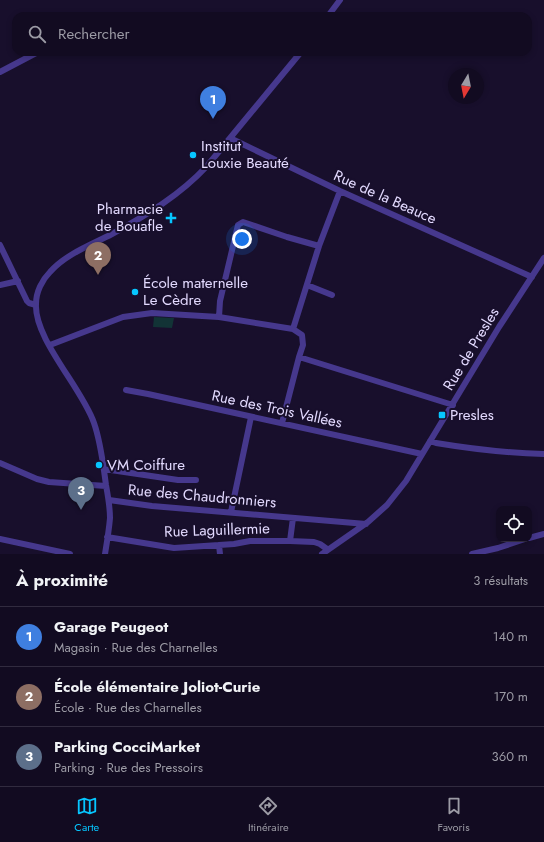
<!DOCTYPE html>
<html lang="fr">
<meta charset="utf-8">
<style>
body{margin:0;font-family:Jost,sans-serif;background:#1f192e;color:#f1f3f6}
.controls{position:absolute;right:12px;bottom:12px;display:grid;overflow:hidden;border-radius:8px;box-shadow:0 2px 6px #0003}
.controls button{width:36px;height:36px;display:grid;place-items:center;padding:0;border:0;border-bottom:1px solid #312b3f;background:#120b21;color:#f1f3f6;font:20px sans-serif}
.compass{position:absolute;left:448px;top:68px;width:36px;height:36px;border-radius:50%;background:#120b21;box-shadow:0 2px 6px #0003;rotate:190deg}
.you{position:absolute;left:242px;top:239px;width:14px;height:14px;margin:-10px;border:3px solid #fff;border-radius:50%;background:#1a73e8;box-shadow:0 0 0 6px #1a73e833}
.badge{display:grid;place-items:center;width:26px;height:26px;border-radius:50%;background:#06c6ff;color:#fff;font-size:13px;font-weight:700}
.pin{position:absolute;translate:-50% -33px;filter:drop-shadow(0 1px 2px #0008)}
.pin::after{content:'';position:absolute;top:21px;width:14px;height:12px;background:inherit;clip-path:polygon(0 0,100% 0,50% 100%)}
.list{margin:0;padding:0;list-style:none}
h2{display:flex;justify-content:space-between;align-items:center;height:52px;margin:0;padding:0 16px;font-size:17px}
h2 small{font-size:13px;font-weight:400;color:#9c9ba5}
.list li{display:grid;grid-template-columns:26px 1fr auto;gap:12px;align-items:center;box-sizing:border-box;height:60px;padding:0 16px;border-top:1px solid #312b3f}
.list b{display:block;font-size:15px;white-space:nowrap}
.list p{margin:0;font-size:13px;white-space:nowrap;color:#9c9ba5}
.list em{font-size:13px;font-style:normal;color:#9c9ba5}
.icon{flex:none;width:22px;height:22px;fill:none;stroke:currentColor;stroke-width:2;stroke-linecap:round;stroke-linejoin:round}
.map{position:relative;flex:none;width:544px;height:554px;overflow:hidden}
.search{position:absolute;background:#120b21;box-shadow:0 2px 6px #0003;left:12px;right:12px;top:12px;height:44px;display:flex;align-items:center;gap:10px;box-sizing:border-box;padding:0 14px;border-radius:12px;color:#9c9ba5;font-size:15px}
.sheet{height:232px;background:#120b21}
nav{display:flex;justify-content:space-around;align-items:center;box-sizing:border-box;height:56px;border-top:1px solid #312b3f;background:#120b21;font-size:11px;color:#9c9ba5}
nav a{display:grid;justify-items:center;gap:2px}
nav .on{color:#06c6ff}
.map>svg:first-child{display:block}
.green{fill:#123336}
.lines{fill:none;stroke-linecap:round;stroke-linejoin:round}
.street{stroke:#46388d;stroke-width:6}
.poi-dot{fill:#06c6ff;stroke:#180f2c;stroke-width:1.5}
.labels{text-anchor:middle;stroke-width:4;stroke-linejoin:round;paint-order:stroke}
.poi-label{font-size:15px;fill:#e3daff;stroke:#180f2c;text-anchor:start}
.street-label{font-size:15px;fill:#e3daff;stroke:#180f2c}
</style>
<div class="map">
<svg width="544" height="554" viewBox="0 0 544 554">
<rect width="100%" height="100%" fill="#180f2c"/>
<!-- green -->
<path class="green" d="M154,317L174,318L172,328L153,327Z"/>
<g class="lines">
<!-- street -->
<path class="street" d="M328,16L340,0
M0,72L38,52
M230,138L340,191L532,277
M0,245L27,301L29,303L36,305
M0,285L18,281
M307,285L332,295
M219,317L220,301L238,225L243,222L287,237L319,246
M50,345L123,317L152,313L219,317L293,329
M299,357L453,405
M126,390L148,394L422,454
M282,423L299,357L303,345L302,335L293,329L319,246L340,191
M430,441L436,443C472,449 507,453 544,454
M0,463L37,479L49,482L106,486
M104,469L178,480H196
M109,500L152,506L366,524
M231,512L251,417
M107,537L174,548L234,544L250,541H290L314,542L320,544L327,549
M529,538L544,534
M0,539L70,554
M290,541L293,518
M219,545L220,554
M105,554C107,542 109,530 110,518C110,507 108,496 106,485C103,464 101,443 94,423C82,388 34,339 36,304C36,292 42,280 50,272C66,254 91,245 112,234C147,215 180,195 207,166L301,52
M322,554L368,522L387,505L406,481L499,327L544,258
M472,554L498,548L525,539"/>
</g>
<!-- markers -->
<g class="poi-dot">
<circle cx="193" cy="155" r="4"/>
<path d="M169 212h4v4h4v4h-4v4h-4v-4h-4v-4h4z"/>
<circle cx="135" cy="292" r="4"/>
<rect x="438" y="411" width="8" height="8" rx="2"/>
<circle cx="99" cy="465" r="4"/>
</g>
<g class="labels">
<!-- poi labels -->
<g class="poi-label">
<text x="201" y="151">Institut<tspan x="201" dy="17">Louxie Beauté</tspan></text>
<text x="163" y="214" text-anchor="end">Pharmacie<tspan x="163" dy="17">de Bouafle</tspan></text>
<text x="143" y="288">École maternelle<tspan x="143" dy="17">Le Cèdre</tspan></text>
<text x="450" y="420">Presles</text>
<text x="107" y="470">VM Coiffure</text>
</g>
<!-- street labels -->
<g class="street-label">
<text transform="translate(385 197) rotate(24)" y="5">Rue de la Beauce</text>
<text transform="translate(471 349) rotate(-59)" y="5">Rue de Presles</text>
<text transform="translate(277 409) rotate(12)" y="5">Rue des Trois Vallées</text>
<text transform="translate(202 496) rotate(5)" y="5">Rue des Chaudronniers</text>
<text transform="translate(217 530) rotate(-2)" y="5">Rue Laguillermie</text>
</g>
</g>
</svg>
<div class="controls">
<button><svg class="icon" aria-label="locate" viewBox="0 0 24 24"><circle cx="12" cy="12" r="6"/><path d="M12 2v4M12 18v4M2 12h4M18 12h4"/></svg></button>
</div>
<svg class="compass" viewBox="-18 -18 36 36"><path d="M0-13l5 13h-10z" fill="#e53935"/><path d="M0 13l5-13h-10z" fill="#9c9ba5"/></svg>
<div class="you"></div>
<div class="pin badge" style="left:213px;top:119px;background:#3f7fe0">1</div>
<div class="pin badge" style="left:98px;top:275px;background:#8d6e63">2</div>
<div class="pin badge" style="left:81px;top:510px;background:#5c6f8a">3</div>
<div class="search"><svg class="icon" aria-label="search" viewBox="0 0 24 24"><circle cx="10" cy="10" r="6"/><path d="M15 15l6 6"/></svg>Rechercher</div>
</div>
<section class="sheet">
<h2>À proximité<small>3 résultats</small></h2>
<ul class="list">
<li><span class="badge" style="background:#3f7fe0">1</span><div><b>Garage Peugeot</b><p>Magasin · Rue des Charnelles</p></div><em>140 m</em></li>
<li><span class="badge" style="background:#8d6e63">2</span><div><b>École élémentaire Joliot-Curie</b><p>École · Rue des Charnelles</p></div><em>170 m</em></li>
<li><span class="badge" style="background:#5c6f8a">3</span><div><b>Parking CocciMarket</b><p>Parking · Rue des Pressoirs</p></div><em>360 m</em></li>
</ul>
</section>
<nav>
<a class="on"><svg class="icon" aria-label="map" viewBox="0 0 24 24"><path d="M3 6l6-2 6 2 6-2v14l-6 2-6-2-6 2zM9 4v14M15 6v14"/></svg>Carte</a>
<a><svg class="icon" aria-label="directions" viewBox="0 0 24 24"><path d="M12 3l9 9-9 9-9-9zM9 14v-3h6M13 9l2 2-2 2"/></svg>Itinéraire</a>
<a><svg class="icon" aria-label="saved" viewBox="0 0 24 24"><path d="M7 4h10v16l-5-4-5 4z"/></svg>Favoris</a>
</nav>
